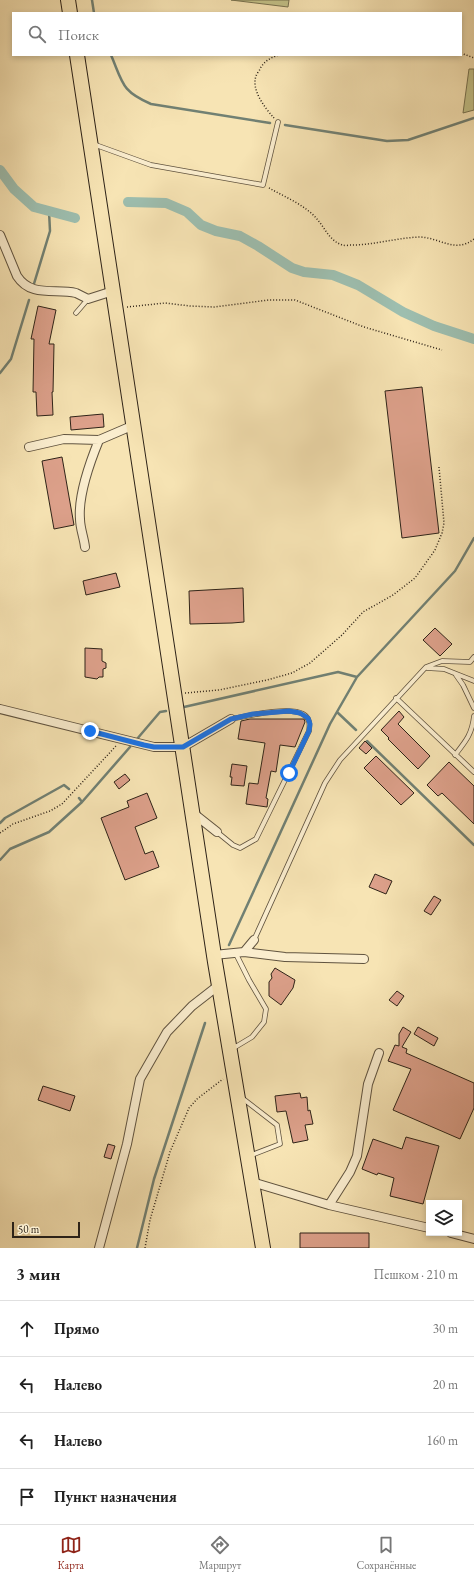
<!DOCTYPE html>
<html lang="ru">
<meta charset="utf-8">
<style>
body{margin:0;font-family:"EB Garamond",serif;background:#f6f6f6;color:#222}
.controls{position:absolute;right:12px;bottom:12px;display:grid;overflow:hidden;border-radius:0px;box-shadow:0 2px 6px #0003}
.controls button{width:36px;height:36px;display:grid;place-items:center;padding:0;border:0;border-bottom:1px solid #e0e0e0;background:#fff;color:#222;font:20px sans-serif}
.scale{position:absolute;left:12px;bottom:10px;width:68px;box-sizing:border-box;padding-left:4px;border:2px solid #2e2318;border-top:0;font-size:11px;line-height:14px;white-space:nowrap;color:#2e2318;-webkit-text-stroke:3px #faedce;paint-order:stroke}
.stop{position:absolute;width:12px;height:12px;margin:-9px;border:3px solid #1a73e8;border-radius:50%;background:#fff}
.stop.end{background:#1a73e8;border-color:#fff;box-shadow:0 1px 4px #0008}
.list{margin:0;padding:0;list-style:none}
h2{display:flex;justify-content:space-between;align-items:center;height:52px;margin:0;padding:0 16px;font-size:17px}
h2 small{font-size:13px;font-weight:400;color:#767676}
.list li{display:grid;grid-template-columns:26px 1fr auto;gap:12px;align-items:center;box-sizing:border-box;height:56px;padding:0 16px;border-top:1px solid #e0e0e0}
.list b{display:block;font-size:15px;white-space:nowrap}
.list em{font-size:13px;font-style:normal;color:#767676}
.icon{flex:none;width:22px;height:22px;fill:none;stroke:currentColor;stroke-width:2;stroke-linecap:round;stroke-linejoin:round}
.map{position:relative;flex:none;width:474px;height:1248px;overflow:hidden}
.search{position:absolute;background:#fff;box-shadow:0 2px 6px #0003;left:12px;right:12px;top:12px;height:44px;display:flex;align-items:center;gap:10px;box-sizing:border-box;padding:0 14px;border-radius:0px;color:#767676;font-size:15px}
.sheet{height:276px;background:#fff}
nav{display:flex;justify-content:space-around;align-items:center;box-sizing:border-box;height:56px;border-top:1px solid #e0e0e0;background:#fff;font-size:11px;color:#767676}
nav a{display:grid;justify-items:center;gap:2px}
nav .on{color:#8f2418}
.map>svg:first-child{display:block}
.green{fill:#c3c289;stroke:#787250}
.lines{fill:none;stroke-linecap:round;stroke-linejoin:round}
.stream{stroke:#718073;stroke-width:2.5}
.canal{stroke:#9dbeaf;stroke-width:10}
.building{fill:#dca08a;stroke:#2e2318}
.service-casing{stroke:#60533f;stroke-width:5.5}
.minor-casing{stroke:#60533f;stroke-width:10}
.trunk-casing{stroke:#2e2318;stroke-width:16}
.path{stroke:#2e2318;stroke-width:1.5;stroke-dasharray:1 2;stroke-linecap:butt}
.service{stroke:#faedce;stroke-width:4}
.minor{stroke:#faedce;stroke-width:8}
.trunk{stroke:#f7e4b4;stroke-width:14}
.route{stroke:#1a73e8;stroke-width:5}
</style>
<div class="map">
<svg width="474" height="1248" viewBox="0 0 474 1248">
<rect width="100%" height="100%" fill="#f7e4b4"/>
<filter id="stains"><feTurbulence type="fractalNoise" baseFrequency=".005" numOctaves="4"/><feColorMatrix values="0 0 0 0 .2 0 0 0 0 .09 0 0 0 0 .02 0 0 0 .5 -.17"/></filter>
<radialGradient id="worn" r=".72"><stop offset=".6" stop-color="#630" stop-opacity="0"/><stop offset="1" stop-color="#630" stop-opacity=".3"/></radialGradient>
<!-- green -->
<path class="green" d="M231,0H289L288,7Z
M469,69H474V110L463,113Z"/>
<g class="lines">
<!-- stream -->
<path class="stream" d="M92,0L94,13
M111,55C123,83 121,91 151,104L270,123
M285,125L387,141L408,140L474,118
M33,287L50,231L49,211
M0,373L11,359L29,300
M184,707L338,672L357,677
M337,712L356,730
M137,739L160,712L166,711
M367,741L474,845
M79,798L82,802
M0,823L5,818L64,785L69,789
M0,860L10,849L49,832L82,802L130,747
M229,945L330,724L357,677L455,571L474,538
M137,1248L154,1179L205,1023"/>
<!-- canal -->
<path class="canal" d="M0,170L14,189L34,207L75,218
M128,202L166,203L187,212L201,225L216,231L240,236L258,246L292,268L304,272L333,275L358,285L403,312L434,326L474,339"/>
</g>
<!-- building -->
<path class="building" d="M38,306L56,310L49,344H54L53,392H52L53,415L37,416L36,392H33L34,339H31Z
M422,387L439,533L402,538L385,391Z
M103,414L104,427L71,430L70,417Z
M62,457L74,525L54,529L42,461Z
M116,573L120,587L86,595L83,581Z
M243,588L244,622L232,623L190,624L189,591Z
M435,628L452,644L440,656L423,640Z
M85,648L102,649V661L106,663V668L103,669V677H99L97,679L85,677Z
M399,711L404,717L398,724L430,756L418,769L388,739L389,738L381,730Z
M250,719H304L305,722L295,747L280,745L276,772L271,771L266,798L268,799L267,807L246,804L249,783L258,784L265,743L238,739L241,721Z
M365,741L372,748L366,754L359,748Z
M376,756L414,793L401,805L364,768Z
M449,762L474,786V824L442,793L438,796L427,785Z
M232,764L247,766L244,786L231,785L232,777H230Z
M125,774L130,780L119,789L114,782Z
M147,793L157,818L135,827L145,854L153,851L159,867L125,880L101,818L129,807L127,801Z
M375,874L392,881L386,894L369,887Z
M434,896L441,900L431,915L424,911Z
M275,968L295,980L293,988L281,1005L269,996V982L272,978L271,974Z
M397,991L404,996L397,1006L389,1000Z
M403,1027L411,1032L402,1047L407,1049L406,1053L474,1083V1108L460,1139L393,1110L411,1069L388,1061L395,1045L399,1046V1034Z
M418,1027L438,1038L434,1046L414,1034Z
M43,1086L75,1096L70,1111L38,1100Z
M300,1093L301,1098L307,1097L308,1111L310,1110L313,1124L305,1125L308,1140L293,1143L286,1111L277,1112L275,1096Z
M406,1137L439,1146L423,1204L390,1196L394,1178L378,1173L377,1175L362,1169L373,1139L402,1149Z
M108,1144L115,1146L111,1159L104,1157Z
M300,1233H369V1248H300Z"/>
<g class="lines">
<!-- service casing -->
<g class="service-casing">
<path id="service" d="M93,144L151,165L263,185L278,122
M76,313L88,299
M427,668L444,669L474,681
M456,675L463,685L474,708
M396,698L474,772
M455,755C466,741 472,734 474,716
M217,832L233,845L240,848L256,839L309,731C310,724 310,718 303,714C289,706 247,716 231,719
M254,940L325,783L340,760L426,667L442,661L470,662L474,657
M232,1049L252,1037L264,1022L266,1009L249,980L236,954
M242,1098L277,1125L280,1144L249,1156"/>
</g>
<!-- minor casing -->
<g class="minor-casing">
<path id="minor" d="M0,235L17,276C31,298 56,288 76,293C80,295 84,297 88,299L113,291
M29,447L64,439L99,440L134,425
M85,547C84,538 80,528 80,519C78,495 90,462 99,440
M0,709L154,747H183L231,719
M193,813L217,832
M244,952L254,940
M214,955L244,952L285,957L364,959
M252,1182L329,1205L429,1228
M329,1205L350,1172L357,1156L368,1084L379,1053
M451,1233L474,1239
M99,1248L127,1144L140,1079L167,1032L192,1006L219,985"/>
</g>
<!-- trunk casing -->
<g class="trunk-casing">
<path id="trunk" d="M68,0L70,13
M77,55L215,962L263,1248"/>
</g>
<!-- path -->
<path class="path" d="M461,53L474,58
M274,118C265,108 251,90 256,76C257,73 260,70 261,67C266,60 272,57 279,55
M269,188C285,197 305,205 317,219C325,228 330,242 343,245C345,246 349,245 352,245C374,245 396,238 419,237C439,237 455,254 474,239
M127,307L165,303L190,306L214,307L269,300H295L364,327L442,350
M185,693L219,690L267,680L292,673L310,663L342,635L363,612L393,595L415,578L435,550L442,533L444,523L439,467
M0,833L13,824L50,811L62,804L116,746
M145,1248L150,1220L170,1152L189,1108L197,1099L223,1079"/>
<!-- service -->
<use href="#service" class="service"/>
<!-- minor -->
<use href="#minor" class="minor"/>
<!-- trunk -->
<use href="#trunk" class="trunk"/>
</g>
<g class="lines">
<!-- route -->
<path class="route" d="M90,731L144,745L154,747H183L231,719L253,714L289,711L300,713L308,718L310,724L309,731L289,773"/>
</g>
<rect width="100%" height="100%" filter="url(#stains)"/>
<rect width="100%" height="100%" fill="url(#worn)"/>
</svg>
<div class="controls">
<button><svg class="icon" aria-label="layers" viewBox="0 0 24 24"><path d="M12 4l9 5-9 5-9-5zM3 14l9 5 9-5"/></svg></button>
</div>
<div class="scale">50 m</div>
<div class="stop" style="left:289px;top:773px"></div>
<div class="stop end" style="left:90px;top:731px"></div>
<div class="search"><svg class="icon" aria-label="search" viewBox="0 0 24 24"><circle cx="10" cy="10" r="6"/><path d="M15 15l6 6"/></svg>Поиск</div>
</div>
<section class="sheet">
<h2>3 мин<small>Пешком · 210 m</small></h2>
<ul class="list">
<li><svg class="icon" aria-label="ahead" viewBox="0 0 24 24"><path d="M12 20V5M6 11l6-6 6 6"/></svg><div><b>Прямо</b></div><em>30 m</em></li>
<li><svg class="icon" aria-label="left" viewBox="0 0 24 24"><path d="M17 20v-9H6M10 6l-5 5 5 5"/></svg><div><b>Налево</b></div><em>20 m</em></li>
<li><svg class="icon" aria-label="left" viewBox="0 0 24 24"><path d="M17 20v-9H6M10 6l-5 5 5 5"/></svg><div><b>Налево</b></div><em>160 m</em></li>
<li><svg class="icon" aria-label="arrive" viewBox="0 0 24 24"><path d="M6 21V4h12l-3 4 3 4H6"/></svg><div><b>Пункт назначения</b></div></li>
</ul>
</section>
<nav>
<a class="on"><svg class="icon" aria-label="map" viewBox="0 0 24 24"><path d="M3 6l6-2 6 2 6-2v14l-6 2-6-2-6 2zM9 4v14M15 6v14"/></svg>Карта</a>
<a><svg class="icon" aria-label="directions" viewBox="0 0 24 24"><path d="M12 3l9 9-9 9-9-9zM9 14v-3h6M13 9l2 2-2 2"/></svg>Маршрут</a>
<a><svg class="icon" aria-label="saved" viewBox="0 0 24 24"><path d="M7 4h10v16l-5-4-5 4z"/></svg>Сохранённые</a>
</nav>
